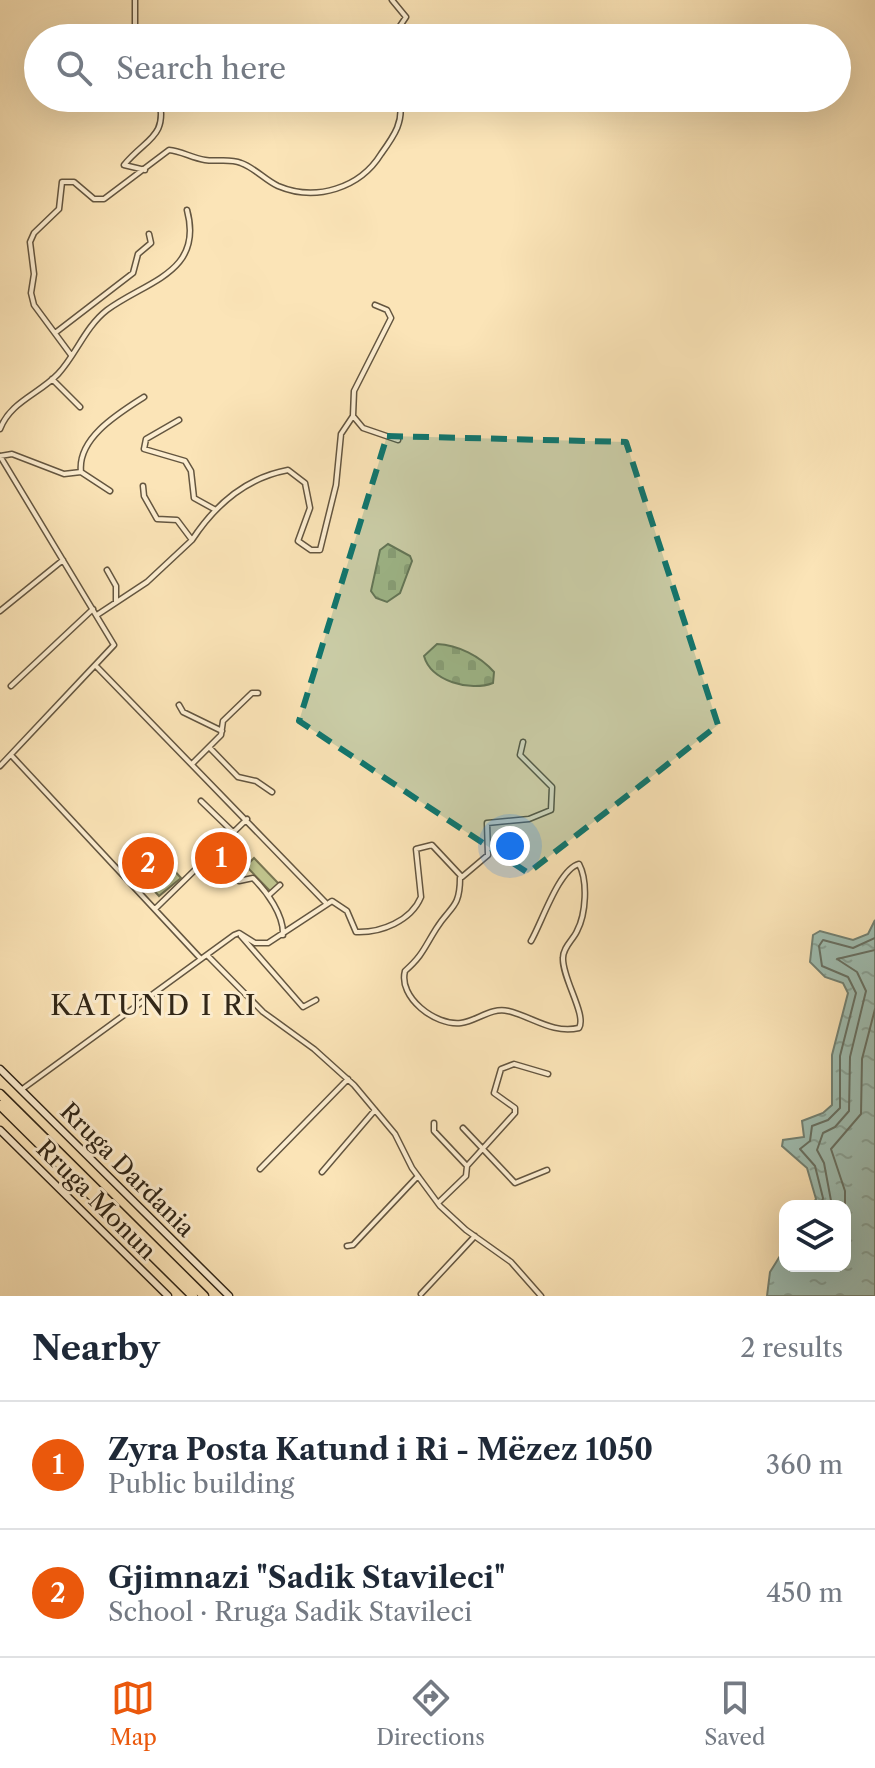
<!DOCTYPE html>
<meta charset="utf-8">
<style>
body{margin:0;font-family:"Libre Caslon Text",serif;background:#f2f2f3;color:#1f2937}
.controls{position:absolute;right:24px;bottom:24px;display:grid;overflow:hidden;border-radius:16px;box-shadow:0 8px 32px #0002}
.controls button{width:72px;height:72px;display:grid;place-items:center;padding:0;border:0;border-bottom:2px solid #e0e1e3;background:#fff;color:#1f2937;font:40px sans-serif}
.you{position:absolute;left:510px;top:846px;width:28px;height:28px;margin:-20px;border:6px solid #fff;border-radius:50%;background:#1a73e8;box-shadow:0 0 0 12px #1a73e833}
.badge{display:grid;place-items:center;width:52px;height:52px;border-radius:50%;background:#ea580c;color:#fff;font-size:26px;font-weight:700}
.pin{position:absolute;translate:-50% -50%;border:4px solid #fff;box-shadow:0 2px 8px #0006}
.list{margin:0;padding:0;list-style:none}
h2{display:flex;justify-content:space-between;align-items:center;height:104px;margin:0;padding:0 32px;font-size:34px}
h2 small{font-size:26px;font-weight:400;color:#747a83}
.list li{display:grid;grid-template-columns:52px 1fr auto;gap:24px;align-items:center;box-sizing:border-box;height:128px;padding:0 32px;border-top:2px solid #e0e1e3}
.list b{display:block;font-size:30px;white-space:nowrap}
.list p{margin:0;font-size:26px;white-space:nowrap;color:#747a83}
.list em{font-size:26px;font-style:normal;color:#747a83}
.icon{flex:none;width:44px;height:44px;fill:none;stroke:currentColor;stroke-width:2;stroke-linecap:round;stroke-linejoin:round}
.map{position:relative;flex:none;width:875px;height:1296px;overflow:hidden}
.search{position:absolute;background:#fff;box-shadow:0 8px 32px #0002;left:24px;right:24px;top:24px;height:88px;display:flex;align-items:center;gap:20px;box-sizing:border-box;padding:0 28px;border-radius:44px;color:#747a83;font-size:30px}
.sheet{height:360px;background:#fff}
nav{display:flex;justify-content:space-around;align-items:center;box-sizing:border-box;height:112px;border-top:2px solid #e0e1e3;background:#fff;font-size:22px;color:#747a83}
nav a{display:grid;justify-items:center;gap:4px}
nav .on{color:#ea580c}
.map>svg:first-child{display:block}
.grass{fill:url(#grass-tufts);stroke:#797652;stroke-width:2}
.cemetery{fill:url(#cemetery-stones);stroke:#797652;stroke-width:2}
.pitch{fill:#c0c48d;stroke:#797652;stroke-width:2}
.water{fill:url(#water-ripples);stroke:#738274;stroke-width:2}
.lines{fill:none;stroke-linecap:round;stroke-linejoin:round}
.shore{stroke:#687265;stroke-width:2}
.minor-casing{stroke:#645640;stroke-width:7}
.secondary-casing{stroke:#322718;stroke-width:9}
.motorway-casing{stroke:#322718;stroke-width:11}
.minor{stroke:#fcedd0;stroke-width:4}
.secondary{stroke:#fcedd0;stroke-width:6}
.motorway{stroke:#fbe4b7;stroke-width:8}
.marked{fill:#0f766e;fill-opacity:0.2;stroke:#0f766e;stroke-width:6;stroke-dasharray:16 10;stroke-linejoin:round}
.labels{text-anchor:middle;stroke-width:6;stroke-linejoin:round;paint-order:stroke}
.street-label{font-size:24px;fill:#322718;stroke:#fcedd0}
.quarter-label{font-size:28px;letter-spacing:2px;fill:#322718;stroke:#fcedd0}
</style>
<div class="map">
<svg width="875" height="1296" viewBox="0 0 875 1296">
<defs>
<pattern id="grass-tufts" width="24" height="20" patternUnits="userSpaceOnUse" patternTransform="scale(2)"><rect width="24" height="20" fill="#c0c48d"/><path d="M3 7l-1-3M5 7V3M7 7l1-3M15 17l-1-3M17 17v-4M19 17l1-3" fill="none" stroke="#a5a879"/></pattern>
<pattern id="cemetery-stones" width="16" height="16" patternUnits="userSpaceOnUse" patternTransform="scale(2)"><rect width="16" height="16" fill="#c0c48d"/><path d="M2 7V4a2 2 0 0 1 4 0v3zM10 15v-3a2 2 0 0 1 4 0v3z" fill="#a5a879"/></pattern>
<pattern id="water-ripples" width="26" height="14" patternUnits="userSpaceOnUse" patternTransform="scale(2)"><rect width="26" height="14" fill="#9fbeb2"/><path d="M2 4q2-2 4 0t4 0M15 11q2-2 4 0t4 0" fill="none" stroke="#89a398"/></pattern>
</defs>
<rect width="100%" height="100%" fill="#fbe4b7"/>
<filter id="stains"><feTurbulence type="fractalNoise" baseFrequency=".0025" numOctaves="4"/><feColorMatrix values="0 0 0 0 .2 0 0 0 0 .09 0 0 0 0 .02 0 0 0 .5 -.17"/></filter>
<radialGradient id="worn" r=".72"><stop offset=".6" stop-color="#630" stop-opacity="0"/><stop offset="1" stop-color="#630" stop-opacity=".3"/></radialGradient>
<!-- grass -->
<path class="grass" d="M254,858L279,884L271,892L246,866Z"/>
<!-- cemetery -->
<path class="cemetery" d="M388,544L410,556L412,561L400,593L387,602L376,598L371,591L380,550Z
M437,644C458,645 480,656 494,672L493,683C470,692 431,681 424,656Z"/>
<!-- pitch -->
<path class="pitch" d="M141,864L156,879L147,887L133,872Z
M172,868L181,878L159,896L150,886Z"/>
<!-- water -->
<path class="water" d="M875,920V1296H767L770,1272L785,1248V1266H845V1206H811L816,1199L807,1168L782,1146L783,1140L804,1137L802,1121L823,1113L832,1105V1055L848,993L843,983L825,977L810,962L813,935L820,931L853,940L868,934Z"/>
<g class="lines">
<!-- shore -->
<path class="shore" d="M821,1206L823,1198L815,1166L800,1149L810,1141L812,1126L828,1120L840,1108V1056L856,993L848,977L822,966L819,946L823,940L853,948L875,938
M832,1206L824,1163L817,1150L823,1133L835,1127L849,1111L850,1057L866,991L857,972L837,959L875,950
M845,1206V1191L831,1149L861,1114L862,1059L875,1009"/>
<!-- minor casing -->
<g class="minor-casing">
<path id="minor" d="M135,0V38
M392,0L406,17L392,38
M145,170L124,165C146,138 168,138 159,98
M375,305L387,310L391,318L354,391L353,416L363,428L398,440
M55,333L133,273L138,254L151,243L149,234
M71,355L34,305L31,293L34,274L30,242L34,233L59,209L62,182H74L94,199H104L169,150C181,151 192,158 205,160C217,162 229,158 241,163C255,168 265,180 278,186C316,202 360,188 381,154C394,136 405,121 399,98
M52,379L80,407
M179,420L146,439L144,449L185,461L191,471L194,498L214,509
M0,429C10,402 39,394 58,374C76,355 85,327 107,310C146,281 204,273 187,210
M0,456L114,645L0,766
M0,456L12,454L64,474L81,472L110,491
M81,472C77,438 119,413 144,397
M192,540C215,505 245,478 288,470L305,483L310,508L298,541L311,550H320L336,485L341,434L353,416
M107,570L116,586V602
M0,611L63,560
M97,615L147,582L192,540L177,520L157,519L144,496L143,486
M97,667L325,902
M11,686L93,609
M179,705L183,712L222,731
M209,747L238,777L256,781L272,792
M11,755L201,959
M193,763L221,735L223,721L252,693H258
M201,801L233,832
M212,854L239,881L253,878C267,892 284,915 283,935
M460,878C460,909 450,906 436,929C424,948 423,955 405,971C398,997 435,1026 461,1023C477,1021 491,1007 508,1011C533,1017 552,1034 579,1028C587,1015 562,978 563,958C563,947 573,940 577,931C586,914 588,881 579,864C559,869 542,922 531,941
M269,895L280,885
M155,909L247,819
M241,936L303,1007L316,1000
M207,955L263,1012L314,1049L354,1085L395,1134L412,1168L440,1206L466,1230L511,1262L541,1296
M21,1090L234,935L239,933L255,943H268L332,901L347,911L356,932C381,933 411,921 421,897L416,849L432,845L462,877L488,855L487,823L529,819L551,810L552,787L520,755L523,742
M434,1123V1131L467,1166
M463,1128L515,1183L547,1170
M260,1169L348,1079
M322,1172L375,1110
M438,1203L466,1176L467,1166L515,1113V1108L494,1093L501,1069L514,1064L548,1074
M347,1246L353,1245L418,1176
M421,1294L475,1236"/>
</g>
<!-- secondary casing -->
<g class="secondary-casing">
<path id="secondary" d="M0,1069L229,1296
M0,1130L168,1296"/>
</g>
<!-- motorway casing -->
<g class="motorway-casing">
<path id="motorway" d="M0,1094L204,1296
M0,1105L193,1296"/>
</g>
<!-- minor -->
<use href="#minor" class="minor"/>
<!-- secondary -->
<use href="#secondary" class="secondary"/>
<!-- motorway -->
<use href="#motorway" class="motorway"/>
</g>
<!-- marked area -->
<path class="marked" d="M387,436L626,442L718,725L528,873L299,721Z"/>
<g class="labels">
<!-- street labels -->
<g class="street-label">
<text transform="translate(127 1170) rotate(45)" y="8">Rruga Dardania</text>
<text transform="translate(96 1200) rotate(45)" y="8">Rruga Monun</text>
</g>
<!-- quarter labels -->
<g class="quarter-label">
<text x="154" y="1015">KATUND I RI</text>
</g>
</g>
<rect width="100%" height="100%" filter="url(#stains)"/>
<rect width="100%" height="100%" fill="url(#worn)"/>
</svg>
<div class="controls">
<button><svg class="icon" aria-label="layers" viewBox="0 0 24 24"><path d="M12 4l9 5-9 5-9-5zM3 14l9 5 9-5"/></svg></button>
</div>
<div class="you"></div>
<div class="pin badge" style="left:221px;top:858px">1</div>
<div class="pin badge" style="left:148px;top:863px">2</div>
<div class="search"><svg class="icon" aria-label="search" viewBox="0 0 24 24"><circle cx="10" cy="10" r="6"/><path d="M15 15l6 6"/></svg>Search here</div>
</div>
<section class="sheet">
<h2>Nearby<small>2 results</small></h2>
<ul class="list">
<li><span class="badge">1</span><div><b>Zyra Posta Katund i Ri - Mëzez 1050</b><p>Public building</p></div><em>360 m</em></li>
<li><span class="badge">2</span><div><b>Gjimnazi &quot;Sadik Stavileci&quot;</b><p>School · Rruga Sadik Stavileci</p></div><em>450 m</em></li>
</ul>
</section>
<nav>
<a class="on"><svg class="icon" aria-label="map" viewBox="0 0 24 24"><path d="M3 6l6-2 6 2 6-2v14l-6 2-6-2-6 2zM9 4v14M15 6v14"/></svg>Map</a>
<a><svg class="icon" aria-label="directions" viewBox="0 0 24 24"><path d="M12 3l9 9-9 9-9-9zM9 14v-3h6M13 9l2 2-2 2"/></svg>Directions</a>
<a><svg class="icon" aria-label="saved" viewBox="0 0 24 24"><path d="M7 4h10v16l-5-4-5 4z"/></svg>Saved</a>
</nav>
